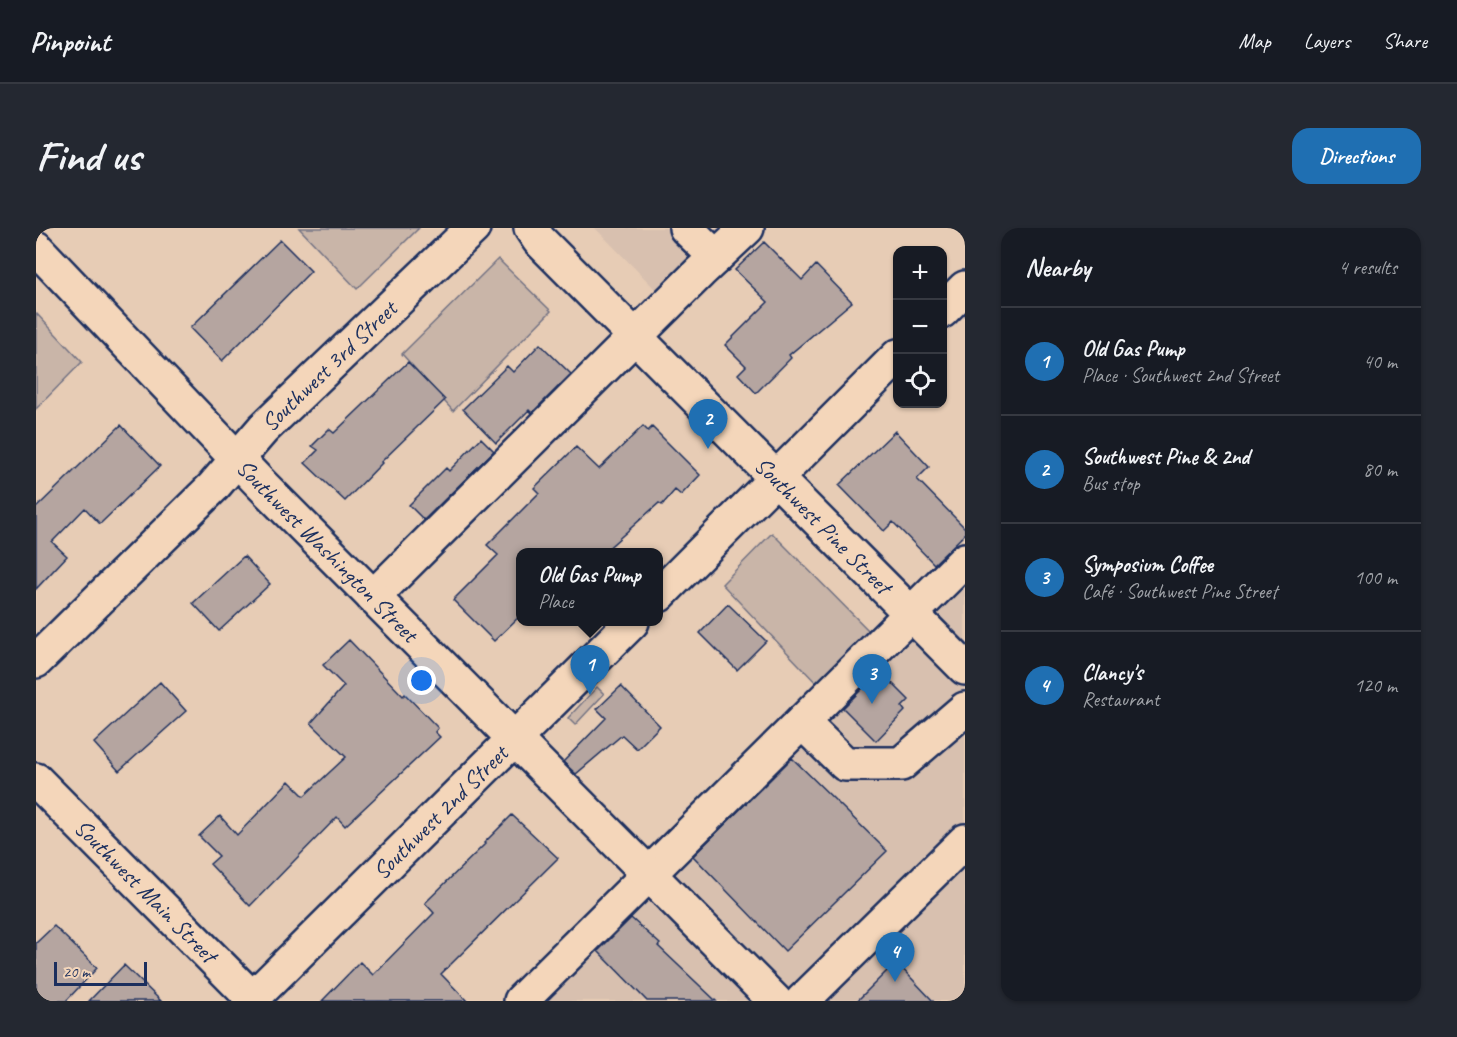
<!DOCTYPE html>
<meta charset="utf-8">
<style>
body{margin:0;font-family:Caveat,sans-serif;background:#242831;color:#f1f3f6}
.controls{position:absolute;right:18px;top:18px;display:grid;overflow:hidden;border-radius:12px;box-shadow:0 2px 4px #0004}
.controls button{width:54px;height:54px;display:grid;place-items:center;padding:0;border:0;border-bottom:2px solid #363941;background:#171b24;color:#f1f3f6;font:30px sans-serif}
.scale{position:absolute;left:18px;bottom:15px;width:93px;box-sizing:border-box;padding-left:6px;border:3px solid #1b2f5e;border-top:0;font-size:16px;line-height:21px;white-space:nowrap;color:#1b2f5e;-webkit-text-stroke:4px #f4d6ba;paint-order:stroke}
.you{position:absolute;left:386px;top:453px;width:21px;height:21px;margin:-15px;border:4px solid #fff;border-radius:50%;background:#1a73e8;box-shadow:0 0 0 9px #1a73e833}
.badge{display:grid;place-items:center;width:39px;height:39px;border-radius:50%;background:#1f6fb2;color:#fff;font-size:20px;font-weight:700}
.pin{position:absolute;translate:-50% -50px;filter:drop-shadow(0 2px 3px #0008)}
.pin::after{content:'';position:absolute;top:32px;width:21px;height:18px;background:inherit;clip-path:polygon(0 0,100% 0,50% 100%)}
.popup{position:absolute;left:480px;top:320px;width:147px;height:78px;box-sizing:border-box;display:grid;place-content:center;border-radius:12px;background:#171b24;filter:drop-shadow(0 2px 4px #0005);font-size:20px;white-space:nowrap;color:#9ea1a6}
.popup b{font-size:22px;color:#f1f3f6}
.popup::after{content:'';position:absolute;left:50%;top:100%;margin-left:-12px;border:12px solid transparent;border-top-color:#171b24}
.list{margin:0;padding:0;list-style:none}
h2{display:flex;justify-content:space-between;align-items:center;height:78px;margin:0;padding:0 24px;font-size:26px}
h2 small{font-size:20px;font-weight:400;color:#9ea1a6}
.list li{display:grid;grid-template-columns:39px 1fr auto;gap:18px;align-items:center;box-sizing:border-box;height:108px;padding:0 24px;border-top:2px solid #363941}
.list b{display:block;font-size:22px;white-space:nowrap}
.list p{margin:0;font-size:20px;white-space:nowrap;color:#9ea1a6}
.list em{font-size:20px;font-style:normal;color:#9ea1a6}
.icon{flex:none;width:33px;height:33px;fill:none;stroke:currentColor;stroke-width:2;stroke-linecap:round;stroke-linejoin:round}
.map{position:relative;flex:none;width:929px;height:773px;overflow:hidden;border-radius:18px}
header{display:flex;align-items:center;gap:36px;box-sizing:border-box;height:84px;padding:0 30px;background:#171b24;border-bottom:2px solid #363941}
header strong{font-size:28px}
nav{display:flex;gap:33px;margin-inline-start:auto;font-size:21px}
.intro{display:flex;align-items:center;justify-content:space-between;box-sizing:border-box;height:144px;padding:0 36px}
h1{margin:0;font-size:42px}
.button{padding:15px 27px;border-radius:18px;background:#1f6fb2;color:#fff;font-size:21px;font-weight:700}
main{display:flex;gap:36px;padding:0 36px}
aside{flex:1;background:#171b24;border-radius:18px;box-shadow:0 2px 4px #0004}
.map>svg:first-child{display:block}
.built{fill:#d8c0af}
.green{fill:#c9b5a8;stroke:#727283;stroke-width:1.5}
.building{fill:#b5a5a0;stroke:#1b2f5e;stroke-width:1.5}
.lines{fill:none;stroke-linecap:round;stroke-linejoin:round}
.minor-casing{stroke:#1b2f5e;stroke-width:38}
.major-casing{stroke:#1b2f5e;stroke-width:38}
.minor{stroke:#f4d6ba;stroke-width:33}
.major{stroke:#f4d6ba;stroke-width:33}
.labels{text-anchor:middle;stroke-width:4.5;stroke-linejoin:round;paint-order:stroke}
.street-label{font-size:24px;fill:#1b2f5e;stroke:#f4d6ba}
</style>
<header>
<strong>Pinpoint</strong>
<nav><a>Map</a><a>Layers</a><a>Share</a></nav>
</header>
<div class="intro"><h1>Find us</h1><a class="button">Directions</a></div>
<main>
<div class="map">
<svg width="929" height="773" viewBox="0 0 929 773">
<rect width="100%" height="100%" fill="#e7ccb5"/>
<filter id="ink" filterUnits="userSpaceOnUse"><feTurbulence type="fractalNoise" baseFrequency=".0167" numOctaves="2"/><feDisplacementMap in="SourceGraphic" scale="12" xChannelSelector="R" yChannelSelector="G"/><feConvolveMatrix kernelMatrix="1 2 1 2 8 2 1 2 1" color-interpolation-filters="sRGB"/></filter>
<g filter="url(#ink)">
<!-- built -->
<path class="built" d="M559,0H700L628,70Z
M929,334V773H487Z"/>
<!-- green -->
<path class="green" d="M263,0H383L321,61Z
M462,31L515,83L417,183L366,126Z
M0,85L46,134L0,181Z
M736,305L840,410L785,460L686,356Z
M561,459L568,466L539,497L532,490Z"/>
<!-- building -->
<path class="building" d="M244,12L275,43L186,133L154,100Z
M728,14L766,52L780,37L816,74L753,127L755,130L720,165L702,146L710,138L689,117L732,74L699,42Z
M504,116L535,146L496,185L493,182L460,215L427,181L471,138L477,144Z
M372,134L409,172L345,234L346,235L309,273L269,235L282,222L276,218L293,201L298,205Z
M85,197L124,238L64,296L49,280L16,314L31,328L0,361V280Z
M607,198L612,203L616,199L664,247L645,267L639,262L626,277L623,275L568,324H485V387L458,413L417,372L462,327L451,317L503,265L498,260L540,219L563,241Z
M859,203L893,239L881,251L929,300V306L898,336L857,294L848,303L803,257Z
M445,210L458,223L388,292L373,277L410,240L413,243Z
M208,328L234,356L183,403L157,375Z
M692,376L730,413L701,442L664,405Z
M313,412L367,468L369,466L402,500L399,504L404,509L309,598L301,589L214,678L174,636L183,628L163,608L184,588L201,607L253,553L268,568L310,529L275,495L308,458L287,437Z
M844,443L873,472L866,479L869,483L840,513L807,480Z
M124,454L150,483L83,543L58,515Z
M585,458L624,498L601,521L586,507L540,546L527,534L570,490L561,481Z
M756,530L851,623L749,723L657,628Z
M476,587L522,630L405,746L431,773H286L324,734L337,747L398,685L389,675L449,616L448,615Z
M595,690L624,716L622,718L680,773H611L562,723Z
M18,698L61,740L30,773H0V715Z
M860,734L897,773H821Z
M88,737L125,773H53Z"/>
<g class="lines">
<!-- minor casing -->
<g class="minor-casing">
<g id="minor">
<path d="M650,0L680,29"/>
<path d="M906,83L929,60"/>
<path d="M623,367L862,128"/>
<path d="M337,369L664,44L711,0"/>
<path id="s1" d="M0,433L177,259L227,201L437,0"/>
<path d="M766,494L809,536H865L929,481"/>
<path id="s2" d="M0,552L219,773"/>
<path id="s3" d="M214,773L596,394"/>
<path d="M485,773L929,332"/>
</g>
</g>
<!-- major casing -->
<g class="major-casing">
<g id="major">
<path id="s4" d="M495,0L503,12L929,440"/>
<path id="s5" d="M0,20L223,254L739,773"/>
<path d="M766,773L929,613"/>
</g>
</g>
<!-- minor -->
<use href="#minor" class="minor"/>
<!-- major -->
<use href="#major" class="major"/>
</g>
</g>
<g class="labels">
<!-- street labels -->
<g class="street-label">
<text dy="8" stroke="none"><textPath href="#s1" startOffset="416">Southwest 3rd Street</textPath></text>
<text dy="8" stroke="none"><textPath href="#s4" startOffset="417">Southwest Pine Street</textPath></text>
<text dy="8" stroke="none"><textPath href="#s5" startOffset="420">Southwest Washington Street</textPath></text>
<text dy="8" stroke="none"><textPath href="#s3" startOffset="268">Southwest 2nd Street</textPath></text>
<text dy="8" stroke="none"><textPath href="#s2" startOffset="156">Southwest Main Street</textPath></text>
</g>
</g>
</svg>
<div class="controls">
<button>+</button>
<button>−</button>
<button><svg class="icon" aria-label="locate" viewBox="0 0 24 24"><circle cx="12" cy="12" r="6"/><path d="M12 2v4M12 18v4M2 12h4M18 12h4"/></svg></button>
</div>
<div class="scale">20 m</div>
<div class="you"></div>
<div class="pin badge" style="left:554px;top:467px">1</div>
<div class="popup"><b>Old Gas Pump</b>Place</div>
<div class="pin badge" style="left:672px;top:221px">2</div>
<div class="pin badge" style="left:836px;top:476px">3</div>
<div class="pin badge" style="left:859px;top:754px">4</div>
</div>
<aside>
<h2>Nearby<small>4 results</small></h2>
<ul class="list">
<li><span class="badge">1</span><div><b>Old Gas Pump</b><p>Place · Southwest 2nd Street</p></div><em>40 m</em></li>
<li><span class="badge">2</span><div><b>Southwest Pine &amp; 2nd</b><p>Bus stop</p></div><em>80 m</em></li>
<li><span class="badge">3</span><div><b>Symposium Coffee</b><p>Café · Southwest Pine Street</p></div><em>100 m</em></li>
<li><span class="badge">4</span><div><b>Clancy's</b><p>Restaurant</p></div><em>120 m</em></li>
</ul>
</aside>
</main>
